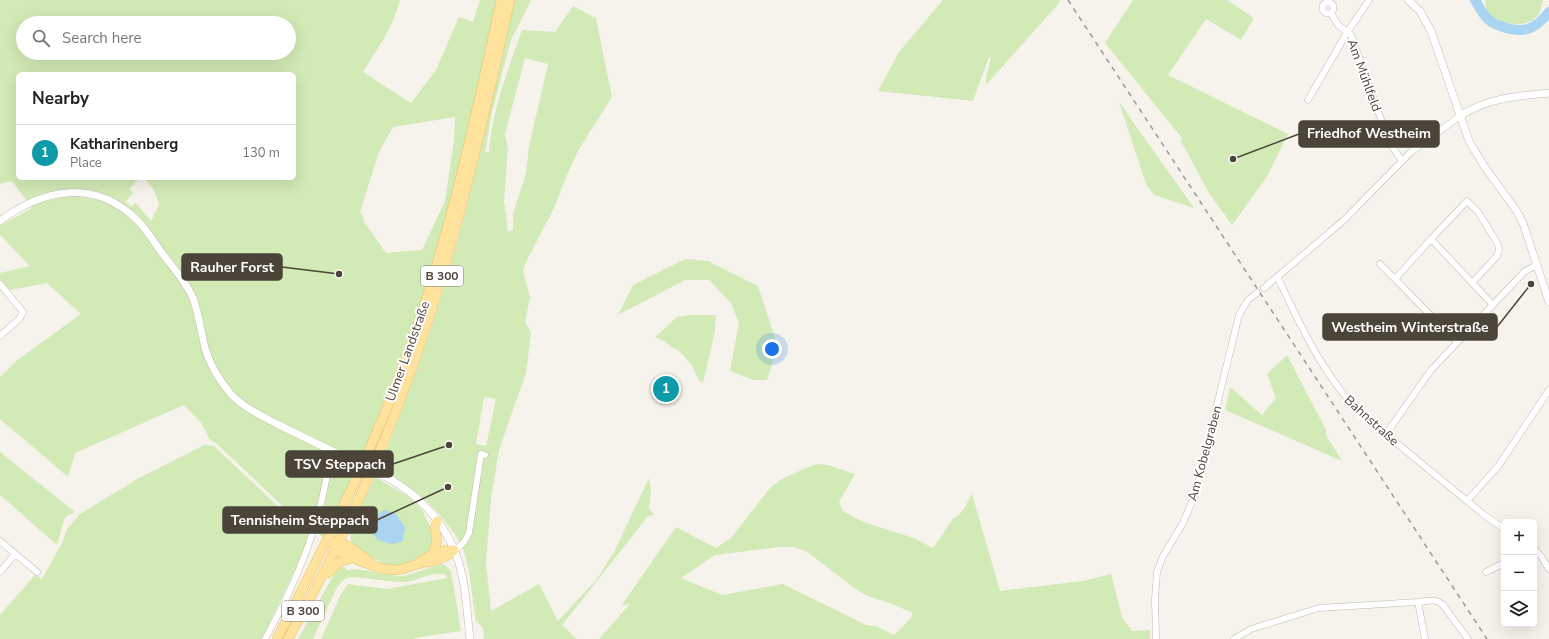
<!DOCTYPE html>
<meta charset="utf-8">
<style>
body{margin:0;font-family:"Nunito Sans",sans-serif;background:#f2f2f2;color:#222}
.controls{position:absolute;right:12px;bottom:12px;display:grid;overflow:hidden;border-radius:6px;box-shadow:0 4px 16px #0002}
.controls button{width:36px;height:36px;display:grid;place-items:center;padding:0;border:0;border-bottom:1px solid #e0e0e0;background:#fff;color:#222;font:20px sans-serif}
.you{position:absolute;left:772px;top:349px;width:14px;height:14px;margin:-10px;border:3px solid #fff;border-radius:50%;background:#1a73e8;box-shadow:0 0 0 6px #1a73e833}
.badge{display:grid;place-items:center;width:26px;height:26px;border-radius:50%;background:#fc3f1d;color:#fff;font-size:13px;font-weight:700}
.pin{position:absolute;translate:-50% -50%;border:2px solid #fff;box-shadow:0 1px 4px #0006}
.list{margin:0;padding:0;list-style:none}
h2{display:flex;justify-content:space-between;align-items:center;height:52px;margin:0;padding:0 16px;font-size:17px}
h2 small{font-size:13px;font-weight:400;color:#767676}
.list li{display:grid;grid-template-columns:26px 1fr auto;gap:12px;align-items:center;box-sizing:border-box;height:56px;padding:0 16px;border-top:1px solid #e0e0e0}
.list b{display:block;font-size:15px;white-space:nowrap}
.list p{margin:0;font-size:13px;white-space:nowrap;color:#767676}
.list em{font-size:13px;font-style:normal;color:#767676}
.icon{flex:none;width:22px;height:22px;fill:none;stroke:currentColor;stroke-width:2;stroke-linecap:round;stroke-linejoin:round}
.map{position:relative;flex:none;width:1549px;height:639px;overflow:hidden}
.search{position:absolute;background:#fff;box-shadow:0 4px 16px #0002;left:16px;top:16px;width:280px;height:44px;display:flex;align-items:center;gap:10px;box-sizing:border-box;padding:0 14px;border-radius:22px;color:#767676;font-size:15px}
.panel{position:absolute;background:#fff;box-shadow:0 4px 16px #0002;left:16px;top:72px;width:280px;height:108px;border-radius:6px}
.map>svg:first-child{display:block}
.green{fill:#d2eab5;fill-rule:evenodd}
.water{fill:#a9d4f2}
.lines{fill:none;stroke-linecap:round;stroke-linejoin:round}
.river{stroke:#a9d4f2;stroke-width:10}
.minor-casing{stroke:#c2bbae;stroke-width:7}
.tertiary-casing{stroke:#c2bbae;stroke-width:8}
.primary-casing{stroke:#e6c16a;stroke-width:10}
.minor{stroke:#fff;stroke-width:6}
.tertiary{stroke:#fff;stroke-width:7}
.primary{stroke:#ffe39c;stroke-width:9}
.rail{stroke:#9a9a9a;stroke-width:1.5;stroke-dasharray:5 5;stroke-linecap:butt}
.tertiary-bridge-casing{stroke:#c2bbae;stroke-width:8;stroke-linecap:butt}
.tertiary-bridge{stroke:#fff;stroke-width:7}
.labels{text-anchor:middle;stroke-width:4;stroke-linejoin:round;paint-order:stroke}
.shield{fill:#fff;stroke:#817c74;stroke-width:1}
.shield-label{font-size:12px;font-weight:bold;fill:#4b4439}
.street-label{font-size:13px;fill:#4b4439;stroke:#fff}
.leader{fill:none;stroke:#4b4439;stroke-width:1.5}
.callout-dot{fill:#4b4439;stroke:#fff;stroke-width:1.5}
.callout{fill:#4b4439;stroke:#4b4439;stroke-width:1.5}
.callout-label{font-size:14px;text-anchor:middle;font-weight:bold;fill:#fff}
</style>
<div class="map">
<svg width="1549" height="639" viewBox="0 0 1549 639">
<rect width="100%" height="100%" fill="#f6f3ec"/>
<!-- green -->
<path class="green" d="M0,0H400C394,26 377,49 363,72L411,103L436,70L459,17L473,22L480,0H497C481,73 466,147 446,219C424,301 393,381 361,459L351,454L347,462L357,468L323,537L291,514L215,442L210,440L201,423L184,405L75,453L68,477L0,419V377L16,361L81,314L47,283L10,290L0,279V273L30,266L0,235V226L32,208L12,181L0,184ZM23,23H289V53H23ZM18,74H294V178H143C153,186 156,193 159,205L151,221L136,203L131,206L125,202L133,193L129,189L140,178H142H18ZM455,117L454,140L445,201L422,250L386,253L364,222L363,216L360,212L379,152L393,127Z
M514,0H531L511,40L492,112L485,152H489C492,110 508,70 522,30L555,32L573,6L596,18L612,97L579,149L566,177L554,208L528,258L523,270L530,298L525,322L531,333L526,373L499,450L491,499L486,562L491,611L539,584L558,621L597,579L614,552L649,478L651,489L649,508L654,515L648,516L563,624L560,623L577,639H484L483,628L476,621C472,599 471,573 464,552C461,543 456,536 450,528C430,500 409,485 379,468C413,385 443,299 465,213C484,142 498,71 514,0ZM525,58L548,64L529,146L526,174L513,213V230L508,232L504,200L508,149L505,134ZM484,397L496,399L486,446L476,444Z
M943,0H1059L1060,2L986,85V78L991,58L989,57L973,101L878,91L899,52Z
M1133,0H1227L1254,18L1241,40L1206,19L1168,75L1288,134L1266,178L1232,225L1209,193L1181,141L1182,138L1105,43Z
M1485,0H1543C1542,4 1541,9 1539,13C1530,29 1509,24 1494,20L1487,13Z
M1119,102L1194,208L1154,195L1146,184Z
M685,259L708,261L758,286L774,335L777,349L767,380H753L730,371L739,323L731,303L709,280H685L618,315L633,285Z
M692,315H716L715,331L703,383L699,381L693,367L683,355L678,350L671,347L664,341L655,337L677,317Z
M1287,355L1326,430V435L1342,461L1225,410L1230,387L1262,415L1276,398L1267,374Z
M204,445L214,446L283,511L312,534L262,639H0V615L35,575L42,579L62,543L67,529L80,514L139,478Z
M0,452L75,512L65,517L57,545L0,495Z
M817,464L828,465L855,474L839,502L843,511L855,518L866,523L914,538L933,548L953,519L959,515L964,509L972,494L1000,591L1083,581L1111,574L1122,617L1132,631L1150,630V639H599L630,604L621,606L676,527L716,548L731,538L770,488L780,480L806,468ZM779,547H793L806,551L857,590L868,596L892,604L913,613L911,618L894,635L876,626L866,625L783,584L722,595L681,578L715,555Z
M375,477L406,495L422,510L434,534L431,549L418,559L401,565L390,566L374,559L351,542L350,529Z
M441,564L445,565L451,571L461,631L415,638V639H321L341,594L348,584L387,589L447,578L446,575C432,570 418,582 403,582C391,583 355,575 347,578C342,580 339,584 336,589L313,639H298L338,567H344L348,570L357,569L397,576H404Z"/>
<!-- water -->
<path class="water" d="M385,510L396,514L405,527L403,540L402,542L391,544L378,540L372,533L379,514Z"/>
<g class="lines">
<!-- river -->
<path class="river" d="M1475,0C1479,7 1483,15 1489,20C1493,24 1498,25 1503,27C1524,34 1536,29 1549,12"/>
<!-- minor casing -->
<g class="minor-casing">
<path id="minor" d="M1322.5 8a5.5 5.5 0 1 1 11 0a5.5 5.5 0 1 1-11 0Z
M1331,13L1338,25L1351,35L1389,142L1402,161
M1308,100L1348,31L1369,0
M1431,239L1467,201L1478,212L1498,244L1499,250L1497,256L1472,283
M1380,264L1395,279
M1278,278C1302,328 1324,379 1366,418L1483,514L1504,529
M0,284L23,312L19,319L0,336
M1264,288L1343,221L1411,152L1460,116
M1457,342L1395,279L1431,239L1493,305
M1386,434L1431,370L1525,271L1537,265
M1467,501L1499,465L1549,390
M0,541L37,572
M1534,549L1541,556L1549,569
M454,550C462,545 465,542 469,533L481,454L485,455
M0,572L15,554
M1486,572L1504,563
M1418,602L1425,639
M265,639C293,589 316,536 326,480C328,470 328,459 329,449
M1156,639L1155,599L1157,572L1163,556L1183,523L1195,495L1239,315L1248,300L1257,293
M1234,639L1251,629L1319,608L1418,602C1428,601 1436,598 1443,605L1468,639"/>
</g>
<!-- tertiary casing -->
<g class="tertiary-casing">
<path id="tertiary" d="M1408,0L1420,11L1431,31L1469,141L1484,166L1516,210L1523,223L1549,302
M1460,116C1487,98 1517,96 1549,93
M0,221C44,188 95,179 137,220C147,230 154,242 162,253C173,268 186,282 193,298C199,315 201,332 205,348C210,365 219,380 230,393C241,406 260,415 275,423C299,435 324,447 349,459
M390,479C421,497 447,525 458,560C466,585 467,613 470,639"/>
</g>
<!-- primary casing -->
<g class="primary-casing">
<path id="primary" d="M335,541L350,547L370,562
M333,545C345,557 377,569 394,570C403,570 410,566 418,564C432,561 445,560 454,550
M433,553L437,541L435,528L437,521
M420,562C431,554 441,549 454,550
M328,573L339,562L351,558
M277,639C322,551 366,465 401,372C446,252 474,126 501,0
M288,639C347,534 396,423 432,308C464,207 487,103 510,0"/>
</g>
<!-- minor -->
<use href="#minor" class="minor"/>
<!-- tertiary -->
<use href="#tertiary" class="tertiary"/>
<!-- primary -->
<use href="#primary" class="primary"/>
<!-- rail -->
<path class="rail" d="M1068,0L1487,639"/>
<!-- tertiary-bridge casing -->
<g class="tertiary-bridge-casing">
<path id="tertiary-bridge" d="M349,459L390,479"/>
</g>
<!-- tertiary-bridge -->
<use href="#tertiary-bridge" class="tertiary-bridge"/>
</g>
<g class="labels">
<!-- shield labels -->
<g class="shield">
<rect x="421" y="266" width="42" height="20" rx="3"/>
<rect x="282" y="601" width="42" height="20" rx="3"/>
</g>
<g class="shield-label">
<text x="442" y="280">B 300</text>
<text x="303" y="615">B 300</text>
</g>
<!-- street labels -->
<g class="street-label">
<text transform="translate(1365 75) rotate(70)" y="5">Am Mühlfeld</text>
<text transform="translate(407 351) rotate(-70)" y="5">Ulmer Landstraße</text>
<text transform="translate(1372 420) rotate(42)" y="5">Bahnstraße</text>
<text transform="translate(1204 453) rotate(-75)" y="5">Am Kobelgraben</text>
</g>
</g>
<!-- callouts -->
<path class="leader" d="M1233 159L1299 134M339 274L282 267M1531 284L1497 327M449 445L393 464M448 487L377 520"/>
<g class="callout-dot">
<circle cx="1233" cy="159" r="4"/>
<circle cx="339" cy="274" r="4"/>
<circle cx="1531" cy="284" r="4"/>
<circle cx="449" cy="445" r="4"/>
<circle cx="448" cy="487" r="4"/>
</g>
<g class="callout">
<rect x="1299" y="121" width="140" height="26" rx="4"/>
<rect x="182" y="254" width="100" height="26" rx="4"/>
<rect x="1323" y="314" width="174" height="26" rx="4"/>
<rect x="286" y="451" width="107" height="26" rx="4"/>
<rect x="223" y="507" width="154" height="26" rx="4"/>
</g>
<g class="callout-label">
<text x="1369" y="138">Friedhof Westheim</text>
<text x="232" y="272">Rauher Forst</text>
<text x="1410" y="332">Westheim Winterstraße</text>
<text x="340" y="469">TSV Steppach</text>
<text x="300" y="525">Tennisheim Steppach</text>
</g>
</svg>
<div class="controls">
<button>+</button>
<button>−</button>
<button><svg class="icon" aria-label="layers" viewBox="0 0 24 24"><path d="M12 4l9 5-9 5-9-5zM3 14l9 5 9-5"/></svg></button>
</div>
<div class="you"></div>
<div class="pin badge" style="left:666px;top:389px;background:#0f9aa8">1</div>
<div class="search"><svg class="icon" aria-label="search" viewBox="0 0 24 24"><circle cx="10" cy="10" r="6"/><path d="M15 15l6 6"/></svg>Search here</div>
<section class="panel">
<h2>Nearby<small></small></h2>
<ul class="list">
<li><span class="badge" style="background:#0f9aa8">1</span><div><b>Katharinenberg</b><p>Place</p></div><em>130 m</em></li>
</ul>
</section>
</div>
